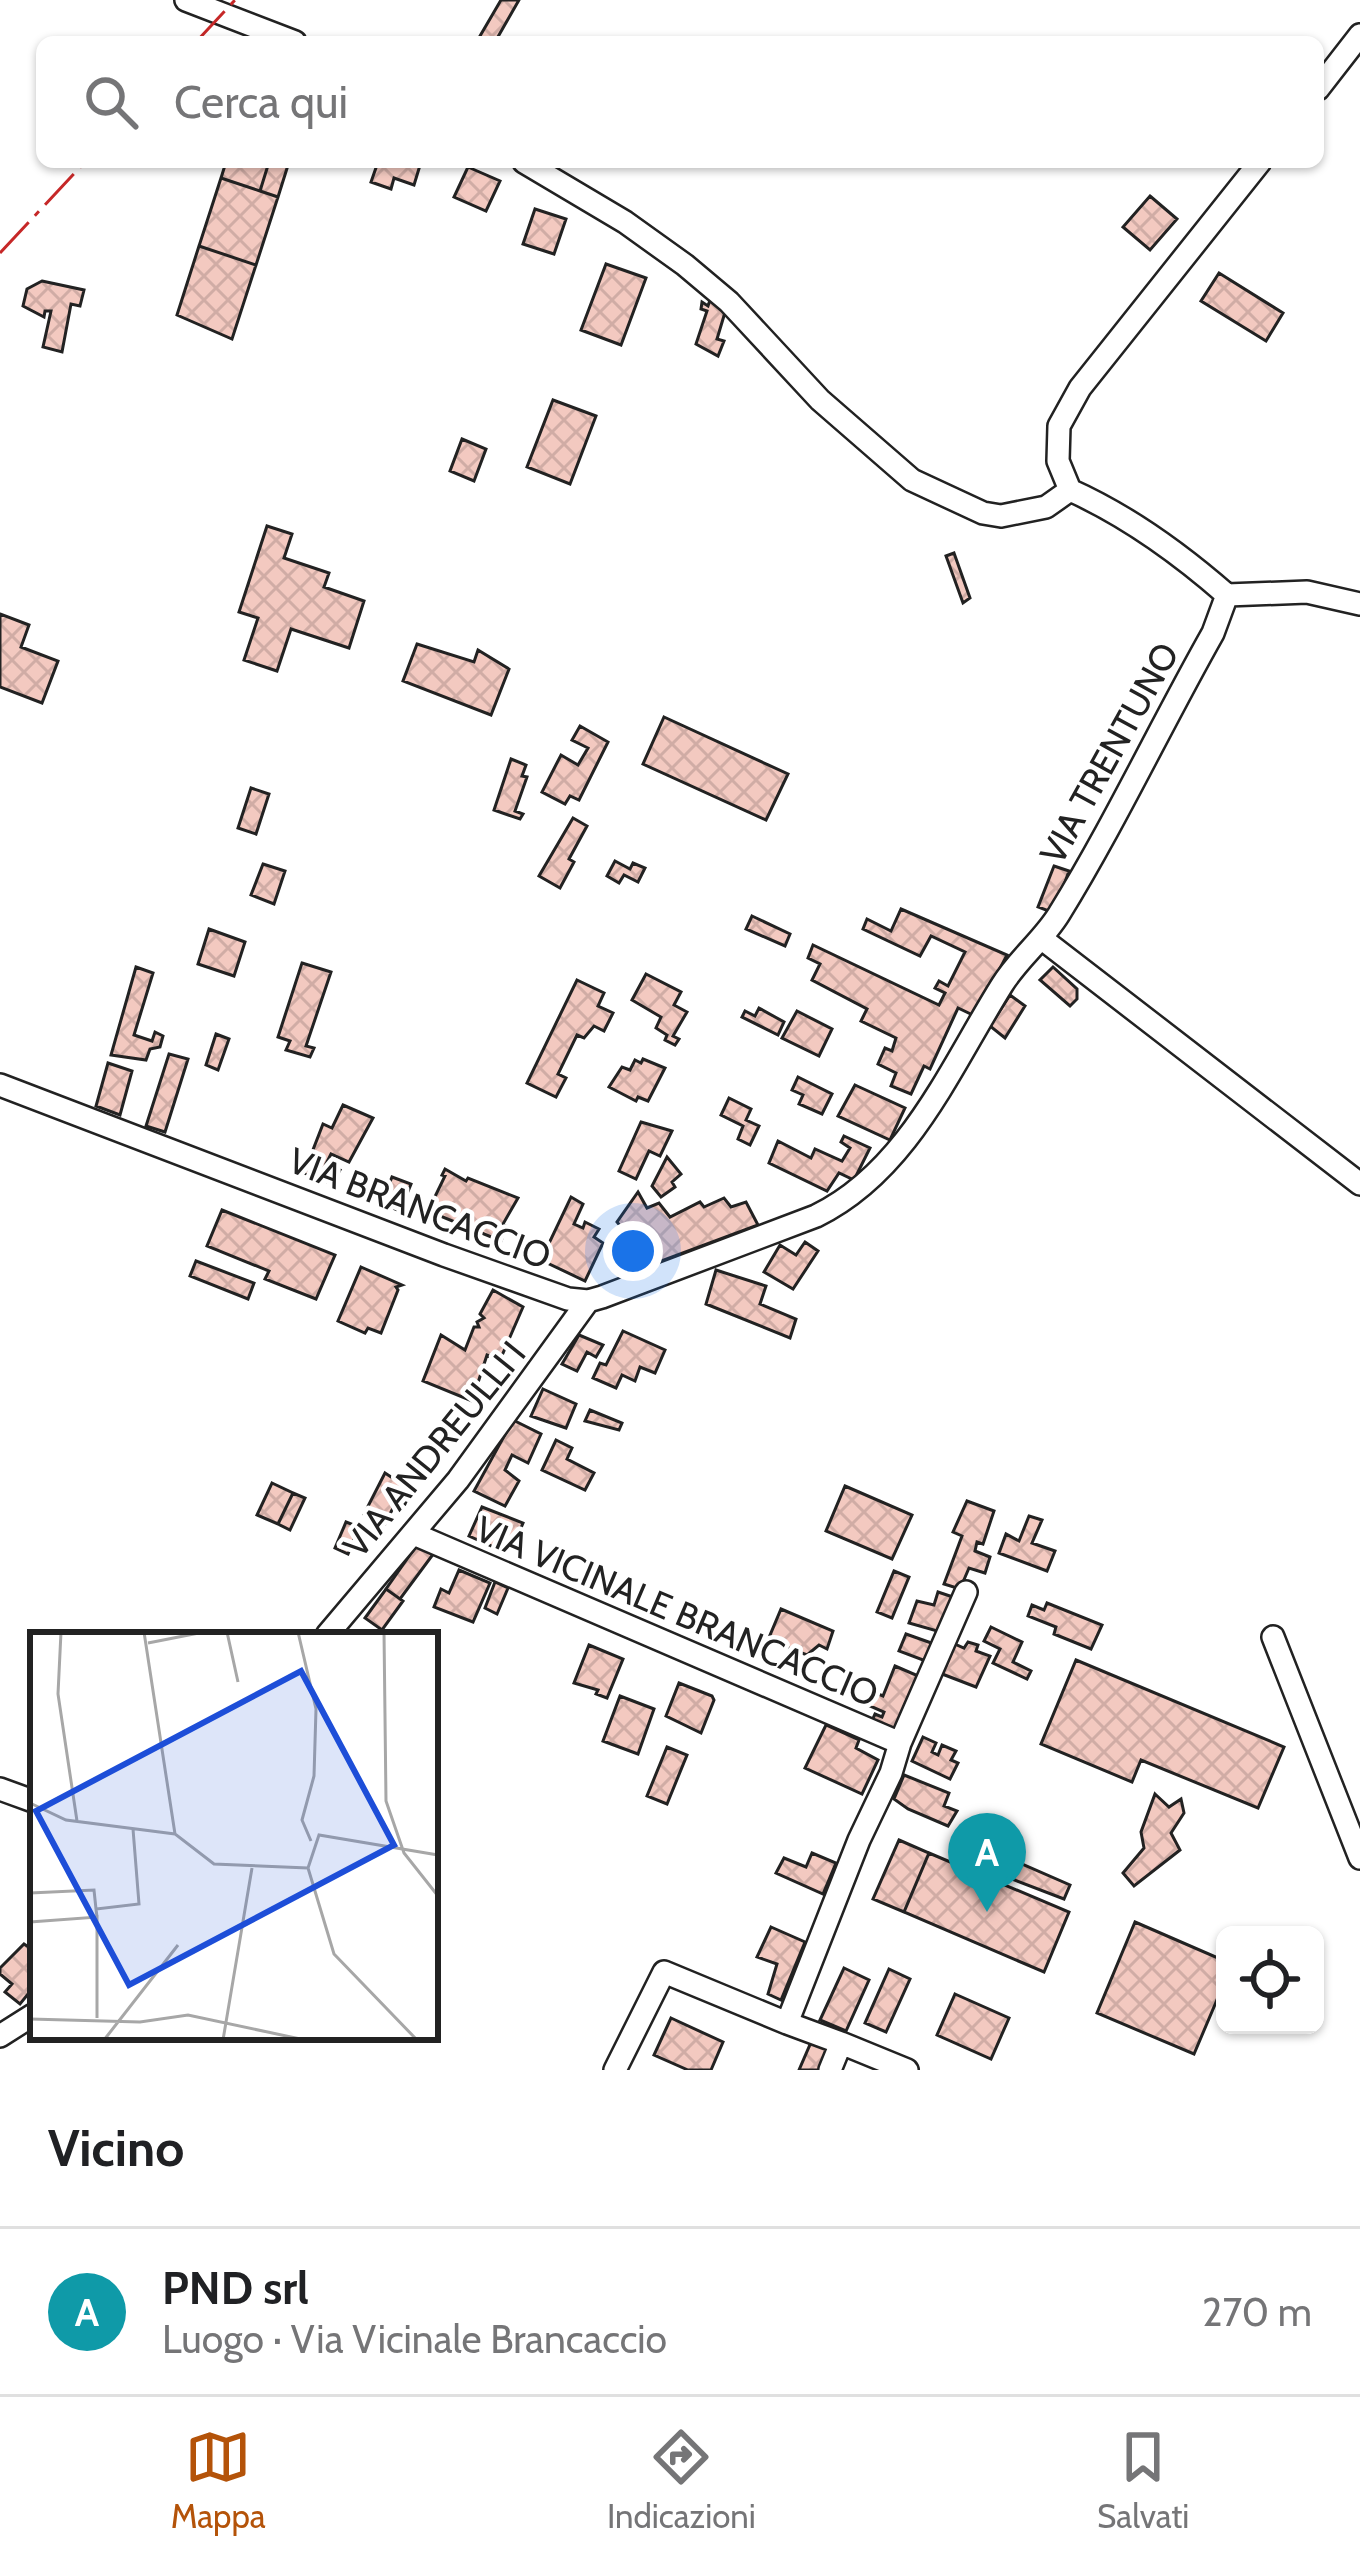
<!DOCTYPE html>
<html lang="it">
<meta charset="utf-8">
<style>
body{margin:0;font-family:Cabin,sans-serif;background:#f2f2f2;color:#202124}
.controls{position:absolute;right:36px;bottom:36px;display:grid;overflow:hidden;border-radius:18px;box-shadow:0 3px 9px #0004}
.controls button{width:108px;height:108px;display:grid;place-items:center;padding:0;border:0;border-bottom:3px solid #e0e0e0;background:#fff;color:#202124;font:60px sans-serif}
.you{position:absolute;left:633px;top:1251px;width:42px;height:42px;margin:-30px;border:9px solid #fff;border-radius:50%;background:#1a73e8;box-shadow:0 0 0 18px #1a73e833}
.badge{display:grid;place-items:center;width:78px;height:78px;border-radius:50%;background:#b45309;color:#fff;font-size:39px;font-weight:700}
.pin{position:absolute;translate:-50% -99px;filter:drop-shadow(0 3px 6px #0008)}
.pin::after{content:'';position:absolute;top:63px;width:42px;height:36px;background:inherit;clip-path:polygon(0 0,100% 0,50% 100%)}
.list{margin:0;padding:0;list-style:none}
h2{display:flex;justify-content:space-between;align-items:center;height:156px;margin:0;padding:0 48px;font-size:51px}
h2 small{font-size:39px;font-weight:400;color:#757577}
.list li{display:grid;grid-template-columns:78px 1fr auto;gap:36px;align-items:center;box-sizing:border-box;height:168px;padding:0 48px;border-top:3px solid #e0e0e0}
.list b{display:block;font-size:45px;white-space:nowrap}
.list p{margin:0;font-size:39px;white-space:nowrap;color:#757577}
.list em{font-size:39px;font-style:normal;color:#757577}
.icon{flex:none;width:66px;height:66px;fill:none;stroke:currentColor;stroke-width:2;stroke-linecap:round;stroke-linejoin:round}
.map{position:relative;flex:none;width:1360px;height:2070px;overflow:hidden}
.search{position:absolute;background:#fff;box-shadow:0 3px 9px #0004;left:36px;right:36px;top:36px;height:132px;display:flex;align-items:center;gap:30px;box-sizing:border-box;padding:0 42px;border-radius:18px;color:#757577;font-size:45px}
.sheet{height:324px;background:#fff}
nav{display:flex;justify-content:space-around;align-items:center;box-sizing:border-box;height:168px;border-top:3px solid #e0e0e0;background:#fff;font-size:33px;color:#757577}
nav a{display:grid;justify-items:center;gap:6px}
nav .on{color:#b45309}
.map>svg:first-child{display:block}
.building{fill:url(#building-cross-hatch);stroke:#222;stroke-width:3}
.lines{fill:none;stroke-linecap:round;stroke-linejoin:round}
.minor-casing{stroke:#222;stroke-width:26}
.minor{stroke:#fff;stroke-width:21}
.power{stroke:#c62828;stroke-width:3;stroke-dasharray:42 9 6 9;stroke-linecap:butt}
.labels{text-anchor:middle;stroke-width:9;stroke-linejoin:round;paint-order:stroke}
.street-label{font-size:36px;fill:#222;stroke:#fff}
.inset-road{fill:none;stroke:#a7a7a7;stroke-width:3}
.view{fill:#1d4ed8;fill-opacity:0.15;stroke:#1d4ed8;stroke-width:6}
.inset-edge{fill:none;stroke:#222;stroke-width:6}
</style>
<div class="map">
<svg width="1360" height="2070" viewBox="0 0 1360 2070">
<defs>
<pattern id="building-cross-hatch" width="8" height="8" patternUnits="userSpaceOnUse" patternTransform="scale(3)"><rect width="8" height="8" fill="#f3c9c0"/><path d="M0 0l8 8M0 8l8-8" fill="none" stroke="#d0aca5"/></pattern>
</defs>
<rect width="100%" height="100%" fill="#fff"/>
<!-- building -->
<path class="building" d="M501,0H519L495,42H490L480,36Z
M226,162H269L260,191L221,178Z
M269,162H289L278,197L260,191Z
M378,162H421L414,185L394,178L391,189L371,182Z
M468,167L500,181L486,211L454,197Z
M221,178L278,197L256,265L199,246Z
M1150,196L1177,219L1150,250L1123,227Z
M535,209L566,219L554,254L523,244Z
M199,246L256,265L232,339L177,315Z
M606,264L646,278L621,345L581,330Z
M1219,273L1283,313L1266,341L1201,301Z
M42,281L84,290L80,306L71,304L62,352L43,347L51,311H45L44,317L23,306L27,289Z
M711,297L726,309L717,339L724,341L718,356L696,344L707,311L701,309L702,302L708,306Z
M553,400L596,416L570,484L527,467Z
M462,439L486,449L474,481L450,471Z
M267,526L292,534L284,558L329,573L324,587L364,601L349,648L291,629L277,671L244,660L258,618L239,612Z
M954,553L970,598L963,603L946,556Z
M0,614L29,625L21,647L58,661L42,703L0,687Z
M417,644L474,662L478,650L509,669L491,715L403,681Z
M664,717L788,774L766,820L643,764Z
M580,726L608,742L579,800L570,796L565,804L542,792L561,755L578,765L588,748L572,740Z
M511,759L526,765L522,776L527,777L515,811L523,814L520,819L494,810Z
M251,788L269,794L256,834L238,828Z
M573,818L587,826L569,859L574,862L560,888L539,876Z
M615,861L630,869L633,863L645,868L638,882L624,875L619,883L607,876Z
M263,864L285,871L274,904L251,895Z
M1054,866L1069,871L1054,913L1038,907Z
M901,909L1007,955L975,1016L958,1008L930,1069L924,1066L911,1094L891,1086L896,1073L878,1064L885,1048L892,1051L896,1038L861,1021L867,1009L812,980L820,964L808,958L813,945L939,1005L945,993L935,988L939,981L948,986L965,952L931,936L920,956L863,929L867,919L891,931Z
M752,916L790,934L785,946L746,929Z
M209,929L245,942L234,976L198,964Z
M302,963L331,972L306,1046L314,1048L310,1057L286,1050L290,1041L278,1037Z
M136,967L153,973L134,1035L152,1041L155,1032L163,1036L160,1047L150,1049L146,1060L111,1055Z
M1053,967L1077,989V999L1070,1006L1040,980Z
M646,974L681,992L674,1005L687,1012L673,1036L679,1039L675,1045L665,1040L667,1035L656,1028L661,1017L632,1000Z
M577,980L604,993L598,1006L613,1013L604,1031L594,1026L584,1038L577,1035L558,1074L566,1078L556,1097L527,1083Z
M1010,995L1025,1006L1005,1038L990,1026Z
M759,1008L784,1022L778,1035L742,1017L745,1011L755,1016Z
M797,1011L832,1029L819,1056L782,1038Z
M216,1034L229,1039L218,1070L206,1065Z
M169,1054L188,1059L165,1132L146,1126Z
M643,1059L665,1068L648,1101L638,1097L636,1101L609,1087L622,1067L630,1070L635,1060L641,1063Z
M108,1063L132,1071L120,1115L96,1106Z
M798,1077L832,1094L822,1114L799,1104L803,1095L792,1090Z
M855,1085L905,1108L890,1140L838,1116Z
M729,1098L751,1109L746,1120L759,1126L750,1145L738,1139L743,1126L721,1115Z
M343,1105L373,1118L349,1162L331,1154L326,1164L340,1170L333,1184L304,1173L323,1124L332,1128Z
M641,1122L672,1131L660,1156L649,1151L636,1179L619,1171Z
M844,1136L870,1148L854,1180L839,1173L827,1191L769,1163L778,1141L811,1158L815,1149L842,1161L850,1148L841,1142Z
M667,1157L681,1174L672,1182L675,1187L661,1197L652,1186Z
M445,1169L466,1181L468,1178L518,1198L503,1224L507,1226L501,1241L428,1211L445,1176L442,1175Z
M392,1177L411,1184L400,1211L368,1198L374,1181L388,1187Z
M638,1192L647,1208L659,1203L670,1217L700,1202L704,1207L724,1198L731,1207L746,1202L758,1225L656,1263L642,1231L630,1238L617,1222Z
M571,1197L583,1204L574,1224L583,1228L585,1222L599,1229L594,1237L603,1243L585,1281L541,1260Z
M222,1210L335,1255L316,1299L265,1279L269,1271L207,1246Z
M805,1242L818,1251L793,1289L764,1272L780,1245L796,1255Z
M196,1261L254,1283L248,1299L190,1276Z
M361,1267L402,1285L396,1287L398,1290L381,1333L368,1328L365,1333L338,1321Z
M716,1270L766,1286L760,1304L796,1319L790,1338L706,1304Z
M493,1290L523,1307L500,1360L487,1355L472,1401L423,1381L441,1335L465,1350L474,1327H479L477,1322L484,1318L480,1314Z
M623,1331L665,1350L655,1373L640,1367L635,1381L622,1375L616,1388L593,1378L600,1363L606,1365Z
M579,1335L603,1345L596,1357L587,1352L577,1371L562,1364Z
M543,1389L576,1404L566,1428L531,1416Z
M590,1410L622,1423L619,1430L585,1421Z
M513,1420L541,1434L528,1463L512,1455L505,1470L519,1481L505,1506L474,1491Z
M556,1440L572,1448L567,1459L594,1473L585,1490L542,1470Z
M385,1473L411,1490L405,1504L397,1500L385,1524L364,1514Z
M272,1483L293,1493L278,1524L257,1515Z
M845,1486L912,1515L892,1559L826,1531Z
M293,1493L305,1498L290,1530L278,1524Z
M967,1501L994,1511L983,1544L977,1542L975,1551L990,1557L985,1573L969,1568L960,1589L944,1584L962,1536L953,1532Z
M482,1507L523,1523L512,1550L498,1544L496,1548L469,1536Z
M1029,1516L1042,1520L1032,1543L1055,1551L1047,1571L999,1553L1006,1534L1019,1541Z
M346,1522L359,1527L348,1554L335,1548Z
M419,1542L434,1553L400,1599L386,1589Z
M459,1570L490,1583L473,1622L434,1607L441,1589L449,1593Z
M894,1571L909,1577L892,1618L877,1612Z
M495,1582L508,1588L497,1614L485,1608Z
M386,1589L403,1601L382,1630L365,1618Z
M938,1592L953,1597L944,1633L909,1623L917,1601L934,1605Z
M1047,1603L1102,1625L1091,1649L1054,1634L1056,1627L1028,1616L1032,1605L1044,1610Z
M781,1609L833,1631L827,1649L819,1645L807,1655L768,1640Z
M991,1627L1022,1642L1013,1662L1031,1671L1027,1679L993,1663L1000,1649L984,1641Z
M906,1634L937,1645L931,1663L899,1651Z
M948,1641L964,1648L968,1642L978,1645L976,1651L990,1656L976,1687L937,1672Z
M589,1645L623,1659L607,1698L596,1694L598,1690L574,1683Z
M1076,1660L1284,1747L1258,1808L1141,1760L1132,1782L1041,1744Z
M895,1666L923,1678L897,1734L871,1723L875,1714L882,1717L884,1712L870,1706L876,1693L883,1696Z
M679,1683L712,1696L714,1700L701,1733L666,1716Z
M620,1696L654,1709L638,1754L603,1741Z
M826,1725L859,1740L856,1748L878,1760L862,1794L805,1768Z
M923,1737L936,1743L932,1752L938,1755L942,1745L956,1751L951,1760L958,1763L950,1779L912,1761Z
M667,1747L687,1755L667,1804L647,1796Z
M904,1775L949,1793L944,1806L957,1811L948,1826L908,1809L894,1799Z
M1155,1794L1169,1807L1181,1799L1184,1813L1171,1833L1180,1850L1134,1886L1123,1873L1144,1848L1141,1832Z
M899,1840L929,1853L904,1912L873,1899Z
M981,1846L1070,1885L1064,1899L973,1864Z
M812,1853L836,1863L823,1894L776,1873L784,1858L806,1867Z
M929,1853L1069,1912L1044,1972L904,1912Z
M1135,1922L1225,1961V1981L1194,2054L1097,2013Z
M771,1927L805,1942L781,2000L768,1994L777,1964L757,1957Z
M24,1944L33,1950V1988L20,2004L5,1992L12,1984L0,1974V1968Z
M844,1968L869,1980L846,2031L820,2020Z
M889,1969L910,1979L886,2032L865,2023Z
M955,1994L1009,2018L991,2059L937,2035Z
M671,2018L723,2042L711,2070H688L654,2055Z
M812,2040L829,2047L819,2070H799Z"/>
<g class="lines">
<!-- minor casing -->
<g class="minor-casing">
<path id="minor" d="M186,0L295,42
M1318,89L1360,35
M524,162L625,222L685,265L729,302L820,400L912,480L983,513L1001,516L1046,507L1070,490
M1227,595C1179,553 1128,516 1070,490L1058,461L1059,426L1080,388L1260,162
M1227,595L1307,592L1360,604
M1041,938L1360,1184
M0,1085L444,1255L568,1299L588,1301L602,1297L816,1216C908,1171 950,1068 1002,985C1018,959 1043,940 1059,914C1114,825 1161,725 1213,633L1227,595
M414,1534L900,1743L891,1773L859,1840L787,2023L841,2043
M327,1635L458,1480L588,1301
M1273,1637L1360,1858
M900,1743L966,1592
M0,1789L33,1801
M0,2036L33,2015
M615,2070L664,1972L787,2023
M830,2070L841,2043L907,2070"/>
</g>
<!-- minor -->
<use href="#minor" class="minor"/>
<!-- power -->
<path class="power" d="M196,42L235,0
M0,253L85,162"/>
</g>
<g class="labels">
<!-- street labels -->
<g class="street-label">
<text transform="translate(1109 753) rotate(-61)" y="13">VIA TRENTUNO</text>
<text transform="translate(420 1208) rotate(21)" y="13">VIA BRANCACCIO</text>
<text transform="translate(434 1449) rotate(-51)" y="13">VIA ANDREULLI I</text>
<text transform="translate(677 1611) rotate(23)" y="13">VIA VICINALE BRANCACCIO</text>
</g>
</g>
<!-- overview -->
<g transform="translate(30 1632)">
<rect width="408" height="408" fill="#fff"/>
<path class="inset-road" d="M31,0L28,62L47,189M114,0L145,202L184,232L278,236M197,0L208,50M268,0L286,77L284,144L272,188L281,209M354,0L356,169L374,221L408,264M118,11L174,0M0,171L36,188L145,202M278,236L304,322L387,408M278,236L289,203L408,223M0,261L64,258L66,277M67,285L66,277L109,272L103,197M0,290L67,285V386M0,387L110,390L158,383L275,408M74,408L148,313M193,408L222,236"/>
<path class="view" d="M271,39L364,213L99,353L6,179Z"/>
<rect width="408" height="408" class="inset-edge"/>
</g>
</svg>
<div class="controls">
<button><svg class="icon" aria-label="locate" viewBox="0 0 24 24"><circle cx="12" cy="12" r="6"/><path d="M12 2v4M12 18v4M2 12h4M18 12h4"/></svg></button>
</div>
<div class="you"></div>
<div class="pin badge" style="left:987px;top:1912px;background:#0f9aa8">A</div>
<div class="search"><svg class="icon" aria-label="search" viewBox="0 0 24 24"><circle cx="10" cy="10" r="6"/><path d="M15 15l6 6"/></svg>Cerca qui</div>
</div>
<section class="sheet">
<h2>Vicino<small></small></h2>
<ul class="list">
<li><span class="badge" style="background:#0f9aa8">A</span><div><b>PND srl</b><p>Luogo · Via Vicinale Brancaccio</p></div><em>270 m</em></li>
</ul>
</section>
<nav>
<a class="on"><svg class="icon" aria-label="map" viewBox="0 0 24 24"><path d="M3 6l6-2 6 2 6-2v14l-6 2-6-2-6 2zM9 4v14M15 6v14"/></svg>Mappa</a>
<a><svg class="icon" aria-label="directions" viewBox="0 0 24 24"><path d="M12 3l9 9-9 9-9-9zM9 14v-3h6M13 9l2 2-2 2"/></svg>Indicazioni</a>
<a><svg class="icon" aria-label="saved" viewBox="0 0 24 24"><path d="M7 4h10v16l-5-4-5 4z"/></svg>Salvati</a>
</nav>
